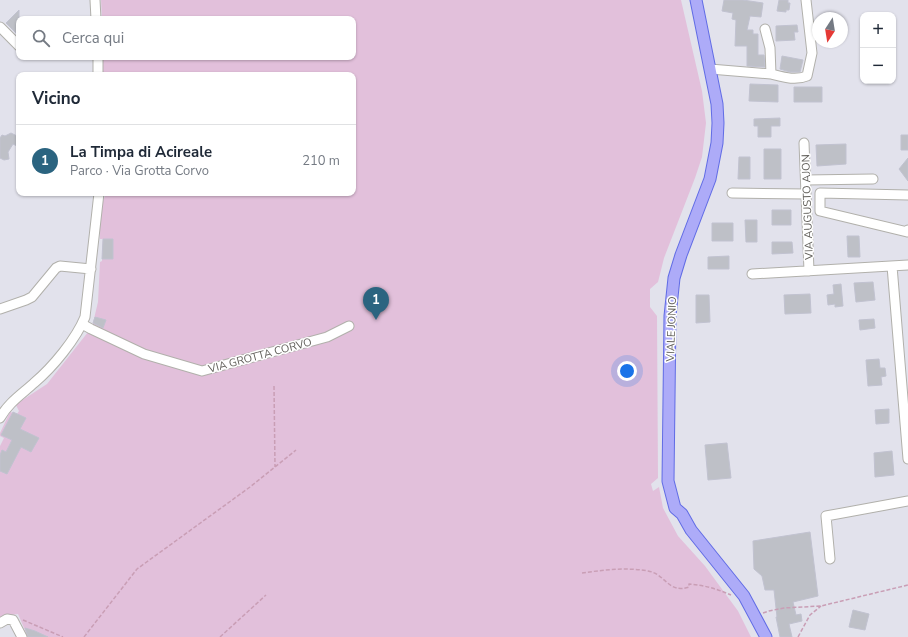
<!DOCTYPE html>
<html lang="it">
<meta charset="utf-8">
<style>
body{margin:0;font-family:"Nunito Sans",sans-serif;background:#f6f6f7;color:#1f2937}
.controls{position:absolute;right:12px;top:12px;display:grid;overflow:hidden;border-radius:8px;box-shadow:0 1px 3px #0004}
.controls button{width:36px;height:36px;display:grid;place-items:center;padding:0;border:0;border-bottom:1px solid #e0e1e3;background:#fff;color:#1f2937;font:20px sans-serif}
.compass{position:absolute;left:812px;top:12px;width:36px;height:36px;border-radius:50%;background:#fff;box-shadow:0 1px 3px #0004;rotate:192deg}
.you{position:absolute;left:627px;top:371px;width:14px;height:14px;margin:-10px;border:3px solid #fff;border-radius:50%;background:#1a73e8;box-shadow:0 0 0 6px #1a73e833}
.badge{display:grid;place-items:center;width:26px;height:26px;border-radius:50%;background:#2b6480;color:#fff;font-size:13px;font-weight:700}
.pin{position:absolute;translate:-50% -33px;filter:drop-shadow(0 1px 2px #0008)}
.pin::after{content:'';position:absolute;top:21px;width:14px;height:12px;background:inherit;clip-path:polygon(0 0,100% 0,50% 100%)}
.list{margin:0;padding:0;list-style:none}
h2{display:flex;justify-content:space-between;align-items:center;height:52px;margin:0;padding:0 16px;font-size:17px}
h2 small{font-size:13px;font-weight:400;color:#747a83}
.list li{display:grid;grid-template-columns:26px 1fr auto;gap:12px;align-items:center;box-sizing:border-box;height:72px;padding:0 16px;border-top:1px solid #e0e1e3}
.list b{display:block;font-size:15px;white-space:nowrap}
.list p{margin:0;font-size:13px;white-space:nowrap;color:#747a83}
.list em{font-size:13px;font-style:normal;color:#747a83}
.icon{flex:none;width:22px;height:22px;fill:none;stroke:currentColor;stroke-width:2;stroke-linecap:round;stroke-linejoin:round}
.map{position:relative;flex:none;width:908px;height:637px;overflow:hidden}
.search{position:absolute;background:#fff;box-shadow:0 1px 3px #0004;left:16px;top:16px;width:340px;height:44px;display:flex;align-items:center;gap:10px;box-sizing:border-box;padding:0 14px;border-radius:8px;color:#747a83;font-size:15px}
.panel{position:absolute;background:#fff;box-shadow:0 1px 3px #0004;left:16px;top:72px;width:340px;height:124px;border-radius:8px}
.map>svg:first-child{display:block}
.green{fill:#e2c0db}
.building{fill:#bec0c7;stroke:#c1c2d0}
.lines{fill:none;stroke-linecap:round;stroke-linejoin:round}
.minor-casing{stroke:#b1b0ab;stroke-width:11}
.major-casing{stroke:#616ce5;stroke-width:13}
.path{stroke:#c99eb5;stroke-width:1.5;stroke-dasharray:4 2;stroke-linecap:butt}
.minor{stroke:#fff;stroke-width:9}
.major{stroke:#adabf8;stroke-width:11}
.labels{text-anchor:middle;stroke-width:3;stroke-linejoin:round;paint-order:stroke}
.street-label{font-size:11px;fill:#615f5a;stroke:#fff}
</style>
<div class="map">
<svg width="908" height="637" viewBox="0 0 908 637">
<rect width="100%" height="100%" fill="#e2e2ec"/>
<!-- green -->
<path class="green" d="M101,0H681L702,91L706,123L702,157L695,178L664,258L658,282L650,289V307L657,316L658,478L651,484L653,491L659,487L663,508L678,536L705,566L738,611L751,637H28L18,614L0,617V446L4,438L0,436V433L10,412L17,414L19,411L16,405L18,403L47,384L92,327L98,302L100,262L102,261L103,239H100C100,223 98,206 107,193H353V75H103L102,57H353V19H102Z"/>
<!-- building -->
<path class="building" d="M724,0H743L763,3L761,17L750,16L747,30H753V34H758V55H764L765,67L747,66V46H735L736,20L732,19L733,13L722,11Z
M779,0H788V3H790L789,10H786V12L777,11Z
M19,10V36L6,23Z
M797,25L798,32H794L795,40L776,41V26Z
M782,56L803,60L800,72H790L780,69Z
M750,84L778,85V102L749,101Z
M794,87H822V102H794Z
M780,118V126H771V137H758V126H754V119Z
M11,133L19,137V141L17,146L13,144L8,152L9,159L4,160L0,158V138L2,135L5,136Z
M901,135H908V150H901Z
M846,144V164L817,166L816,145Z
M764,149H781V179H764Z
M739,157H750V179H738Z
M908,158V181L899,169Z
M772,210H791V225H772Z
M745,220H757V242H746Z
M712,223H733V241H712Z
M847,236H859L860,257H848Z
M103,239H113V259H102Z
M772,242H792L793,253L772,254Z
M729,256V269H708V257Z
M873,282L875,300L856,302L854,283Z
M841,284L843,306L835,307V304L828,305L827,295L834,294L833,285Z
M810,294L811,313L785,314L784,295Z
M696,295H709L710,322L696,323Z
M95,317L106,320L103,328L93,323Z
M874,319L875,328L860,330L859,320Z
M879,359L880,368H885L886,376L881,377L882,385L868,386L866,360Z
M889,409V423L876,424L875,410Z
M13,412L26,418L20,429L39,438L31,452L21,447L7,474L0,471V455L2,450L6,452L12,440L1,435Z
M727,443L731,478L708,480L705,445Z
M892,451L894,475L875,477L874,453Z
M810,532L818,596L793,602L796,615L801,614L802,621L789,624L792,637H780L776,617H777L774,590H765L762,576L754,569L753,541Z
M853,610L869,614L865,630L849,627Z
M25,628L35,631L48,637H28Z"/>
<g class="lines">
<!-- minor casing -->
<g class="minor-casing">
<path id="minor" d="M95,0L96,19
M0,27L19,46
M98,57V75
M710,69L771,74L770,48L765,29
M771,74C783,77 795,81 807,76L812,53L806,0
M804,143L809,271
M806,180L873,179
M732,193L806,194
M908,195L820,193V211L907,232L908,230
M892,266L908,459
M752,274L908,265
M0,309L26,300L32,297L56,268L60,266L91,269
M82,324L91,329L144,354L202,371L327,337L349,326
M0,418C8,403 22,394 34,383C53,367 76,339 85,317L99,193
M830,559L826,516L908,501
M0,623L7,619L13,620L22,637"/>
</g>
<!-- major casing -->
<g class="major-casing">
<path id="major" d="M696,0L717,104L718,123L717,143L710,179L681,255L674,278L670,316L668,481L675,508L682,514L691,530L744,596L766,637"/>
</g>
<!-- path -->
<path class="path" d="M274,386L275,467
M582,573C603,570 626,567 648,571C666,574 668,594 689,587V584C704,585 717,589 731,595
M763,613L769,611L784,608L821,606L908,585
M23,620L63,637
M84,637L137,569L250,487L296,450
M220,637L266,595
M798,637L810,615L821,606"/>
<!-- minor -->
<use href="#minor" class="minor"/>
<!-- major -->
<use href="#major" class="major"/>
</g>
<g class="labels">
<!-- street labels -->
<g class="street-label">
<text transform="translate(807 207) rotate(-92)" y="4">VIA AUGUSTO AJON</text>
<text transform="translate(671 329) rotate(-88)" y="4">VIALE JONIO</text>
<text transform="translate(260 355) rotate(-15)" y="4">VIA GROTTA CORVO</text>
</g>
</g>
</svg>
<div class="controls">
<button>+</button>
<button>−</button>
</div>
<svg class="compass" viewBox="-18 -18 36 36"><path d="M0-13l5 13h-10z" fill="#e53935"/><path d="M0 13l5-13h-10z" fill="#747a83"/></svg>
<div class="you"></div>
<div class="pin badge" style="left:376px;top:320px">1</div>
<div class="search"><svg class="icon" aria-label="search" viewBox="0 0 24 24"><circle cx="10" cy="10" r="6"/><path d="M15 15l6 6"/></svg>Cerca qui</div>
<section class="panel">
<h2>Vicino<small></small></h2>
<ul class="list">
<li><span class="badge">1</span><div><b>La Timpa di Acireale</b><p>Parco · Via Grotta Corvo</p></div><em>210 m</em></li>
</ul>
</section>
</div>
